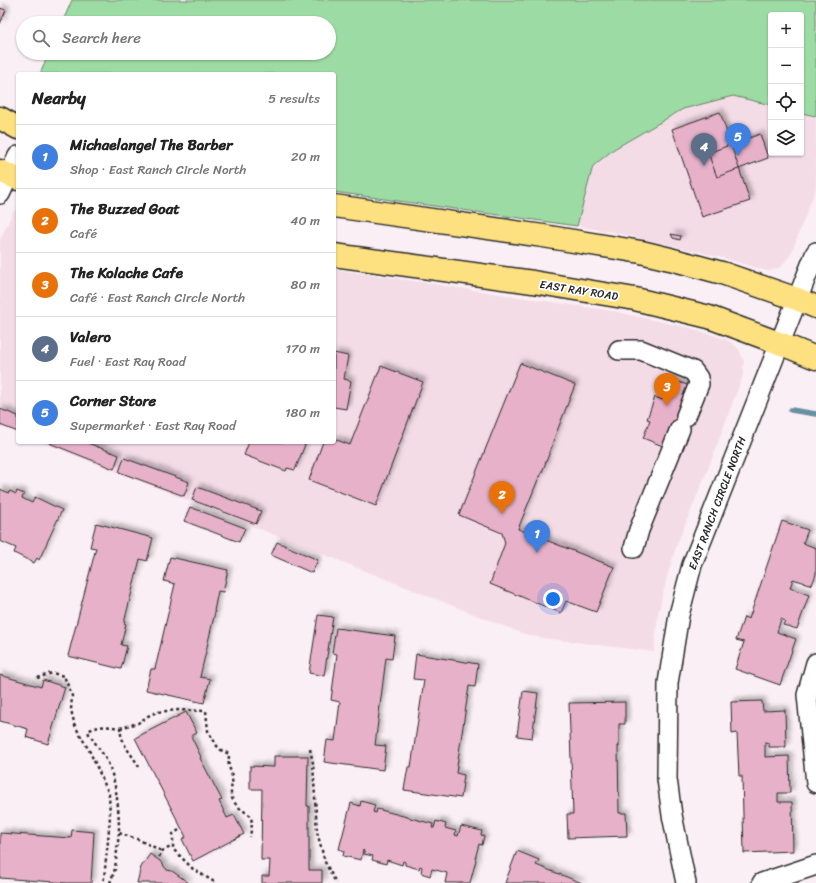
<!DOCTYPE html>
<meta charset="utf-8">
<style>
body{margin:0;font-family:Sriracha,sans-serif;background:#f6f6f6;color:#222}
.controls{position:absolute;right:12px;top:12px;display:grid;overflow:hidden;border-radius:4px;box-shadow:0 1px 3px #0004}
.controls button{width:36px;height:36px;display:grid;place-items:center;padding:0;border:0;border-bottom:1px solid #e0e0e0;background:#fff;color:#222;font:20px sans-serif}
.you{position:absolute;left:553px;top:599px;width:14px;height:14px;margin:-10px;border:3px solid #fff;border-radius:50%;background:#1a73e8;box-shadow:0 0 0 6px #1a73e833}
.badge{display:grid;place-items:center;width:26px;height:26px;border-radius:50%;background:#d1495b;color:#fff;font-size:13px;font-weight:700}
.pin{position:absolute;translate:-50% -33px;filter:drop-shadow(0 1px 2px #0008)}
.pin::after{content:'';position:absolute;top:21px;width:14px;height:12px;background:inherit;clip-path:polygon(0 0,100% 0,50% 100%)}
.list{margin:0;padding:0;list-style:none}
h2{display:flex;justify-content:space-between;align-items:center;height:52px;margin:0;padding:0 16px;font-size:17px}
h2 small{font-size:13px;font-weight:400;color:#767676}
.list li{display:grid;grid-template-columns:26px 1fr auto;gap:12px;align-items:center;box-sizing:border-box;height:64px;padding:0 16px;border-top:1px solid #e0e0e0}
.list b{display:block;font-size:15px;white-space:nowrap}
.list p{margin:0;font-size:13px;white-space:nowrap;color:#767676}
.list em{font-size:13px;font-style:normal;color:#767676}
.icon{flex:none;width:22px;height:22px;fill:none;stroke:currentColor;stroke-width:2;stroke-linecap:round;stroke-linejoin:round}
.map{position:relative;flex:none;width:816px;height:883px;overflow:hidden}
.search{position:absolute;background:#fff;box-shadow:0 1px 3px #0004;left:16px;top:16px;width:320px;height:44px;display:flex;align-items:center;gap:10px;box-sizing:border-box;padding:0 14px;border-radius:22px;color:#767676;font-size:15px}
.panel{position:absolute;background:#fff;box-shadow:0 1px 3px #0004;left:16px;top:72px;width:320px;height:372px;border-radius:4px}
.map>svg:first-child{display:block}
.built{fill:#f4dce7}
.green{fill:#9cdba3;stroke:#648367}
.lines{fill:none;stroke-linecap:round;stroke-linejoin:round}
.stream{stroke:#668fa1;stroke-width:5.5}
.building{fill:#e7b1c9;stroke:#2b2b2b;filter:url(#shadow)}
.minor-casing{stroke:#2b2b2b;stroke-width:22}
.major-casing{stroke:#2b2b2b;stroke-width:25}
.path{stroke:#2b2b2b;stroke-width:2.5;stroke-dasharray:3 3;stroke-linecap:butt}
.minor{stroke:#fff;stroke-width:19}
.major{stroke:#fde080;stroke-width:22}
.labels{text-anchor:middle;stroke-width:3.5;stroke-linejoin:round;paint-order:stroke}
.street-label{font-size:11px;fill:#2b2b2b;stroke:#fff}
</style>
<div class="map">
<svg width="816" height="883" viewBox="0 0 816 883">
<defs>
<filter id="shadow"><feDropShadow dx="3.5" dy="-3.5" stdDeviation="2" flood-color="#0004"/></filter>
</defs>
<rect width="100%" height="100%" fill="#faeff4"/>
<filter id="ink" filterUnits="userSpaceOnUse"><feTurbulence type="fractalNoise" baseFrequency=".025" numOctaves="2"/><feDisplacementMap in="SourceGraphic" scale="8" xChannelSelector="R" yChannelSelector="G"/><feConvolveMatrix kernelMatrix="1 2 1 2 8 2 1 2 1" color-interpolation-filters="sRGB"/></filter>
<g filter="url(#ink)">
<!-- built -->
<path class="built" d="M733,96L771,105V153H801V113L816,116V188L791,254L781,267L769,271L760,269L720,257L617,233L577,226L593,166L614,149L683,109Z
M18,208V433L0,426V240L13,212Z
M334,269L613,311L690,328L726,339L739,349L744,362L743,375L710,464L676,547L666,581L658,614L654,652L543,638L524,634L41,442H334Z"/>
<!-- green -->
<path class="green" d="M72,0H816V116L801,113V15H771V105L733,96L683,109L614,149L593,166L577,226L334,192V74H40L49,53H329V23H62Z"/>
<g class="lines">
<!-- stream -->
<path class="stream" d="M791,410L816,414"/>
</g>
<!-- building -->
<path class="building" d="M0,8L6,10L0,24Z
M720,112L750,201L702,217L672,129Z
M760,134L768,158L717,177L708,153Z
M671,234L681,236L680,240L673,238Z
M334,353L348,356L344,379L351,381L346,409L334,407Z
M520,363L575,385L552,444H553L540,477H539L518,529L614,567L596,612L566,601L561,613L490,584L505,543L502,533L459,515Z
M381,366L423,382L376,506L309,480L323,442H334V439L350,445Z
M670,379L690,386L686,431L665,447L643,438L650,420L647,419L655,397L662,400Z
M0,409L18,416V432L0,425Z
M49,442H85L119,455L114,469L49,443Z
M249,442H306L295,470L287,468L286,471L244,455Z
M124,458L189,482L184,496L119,472Z
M197,487L261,511L256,524L192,500Z
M0,489L9,493L10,491L16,494L17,491L24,494L22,498L32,503L35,497L62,510L39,560L37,558L34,563L14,553L16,548L0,541Z
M190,507L245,528L239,542L184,521Z
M782,521L808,530L803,543L816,548V574L812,585L793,579L790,588L809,595L797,629L783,625L785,621L781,619L777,632L796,639L780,685L735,669L744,642L736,640L744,617L749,619Z
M96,523L153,538L147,561L140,559L124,623L126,624L121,645L127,646L121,669L68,656L96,548L90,547Z
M277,542L318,560L312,573L271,555Z
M170,557L228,570L223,592L218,591L214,611L215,612L200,677L210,679L204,703L146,690L151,669H155L175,584L164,581Z
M318,615L333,617L324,676L309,673Z
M336,628L395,636L392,659L386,658L375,745L386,746L383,770L324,762L327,740L335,741L340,702L331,700L337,654L332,653Z
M416,654L478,664L475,687L469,686L456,773L464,775L461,798L404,790L408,767H411L424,680L413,679Z
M0,675L41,687L43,680L65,687L48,744L26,737L28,729L0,721Z
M523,691L538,693L532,738L517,736Z
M762,701L763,711L785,710L786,747H769V743L765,742V757L789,756L790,793H778V802H792L793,851L744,853L742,776H739L737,733L732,734L731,702Z
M625,702V724H619V747L618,746L619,813H626L627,836L568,838L567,814H573L569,703Z
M186,712L197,733L191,736L201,757L200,758L222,800L219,801L227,818L234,815L244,834L193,861L182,839L186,837L135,738Z
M274,756H308L307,806H309V870H322V883H262V876H269L270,860H261L262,789H250V766L274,767Z
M361,801L375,805L373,812L376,813L377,809L433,824L432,828H434L436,821L446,824L445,828L456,831L455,835L458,836L461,826L482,831L481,835L484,836L482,845L479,844L475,859L476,860L470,883H445L447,873L432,869L430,876L421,873L422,867L420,866L419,869L405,865V862L403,861L402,865L387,860L386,864L372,860L373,856L364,854V851L363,850L361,860L343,856L344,851L339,849L351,803L360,806Z
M72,830L94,832L91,883H67L0,878V833L71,838Z
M517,851L539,860L536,865L582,883H505Z
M150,854L160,861L167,870L172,871L189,883H137L141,867Z"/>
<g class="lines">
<!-- minor casing -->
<g class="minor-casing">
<path id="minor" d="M0,194L18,156
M619,350H641L693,371L698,378L699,384L686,416
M634,548L639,530L680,429
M816,663L807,695L816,783
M686,883L672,815L667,779L668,683L679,615L692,565L816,252
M762,883L816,865"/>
</g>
<!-- major casing -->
<g class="major-casing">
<path id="major" d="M0,118L18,128
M0,171L18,179
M334,206L543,236L641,252L670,259L722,273L797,299L816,307
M334,255L533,282L635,299L709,317L741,329L779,343L816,358"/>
</g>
<!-- path -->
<path class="path" d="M37,678L52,673L64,676L72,696L71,710L75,726L90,752L109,794L110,816L108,841L104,878L102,883
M120,728L138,723L148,716L157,712L178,710L206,711L208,731L217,746L221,750L229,754C229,758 228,762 229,766C230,770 232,774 232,778C233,783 231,786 231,791C230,803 242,810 251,816L252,824L250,837
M310,749L313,763L317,832L325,862L336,883
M139,767C131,752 122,747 120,728C108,726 99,725 88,731L89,734C95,743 103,753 108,763C117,785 119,810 119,833L137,839L162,851
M179,830L173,834V849L193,869L216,883
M159,857L162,851L173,846
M110,883L115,869L119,833"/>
<!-- minor -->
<use href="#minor" class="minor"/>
<!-- major -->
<use href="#major" class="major"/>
</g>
</g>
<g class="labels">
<!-- street labels -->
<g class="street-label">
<text transform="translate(579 290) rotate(9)" y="4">EAST RAY ROAD</text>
<text transform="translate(717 503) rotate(-69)" y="4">EAST RANCH CIRCLE NORTH</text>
</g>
</g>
</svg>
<div class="controls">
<button>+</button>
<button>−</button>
<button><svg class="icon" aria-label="locate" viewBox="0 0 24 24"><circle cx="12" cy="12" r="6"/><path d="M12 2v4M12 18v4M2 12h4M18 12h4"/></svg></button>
<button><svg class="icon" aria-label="layers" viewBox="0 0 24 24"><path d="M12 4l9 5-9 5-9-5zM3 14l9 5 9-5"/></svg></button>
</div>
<div class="you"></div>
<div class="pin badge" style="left:537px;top:553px;background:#3f7fe0">1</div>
<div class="pin badge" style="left:502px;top:514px;background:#e8710a">2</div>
<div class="pin badge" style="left:667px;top:406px;background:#e8710a">3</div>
<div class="pin badge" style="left:704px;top:166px;background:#5c6f8a">4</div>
<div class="pin badge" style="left:738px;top:156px;background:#3f7fe0">5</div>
<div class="search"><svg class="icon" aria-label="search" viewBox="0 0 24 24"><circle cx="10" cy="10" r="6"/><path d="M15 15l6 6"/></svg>Search here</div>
<section class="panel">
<h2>Nearby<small>5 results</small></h2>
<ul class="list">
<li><span class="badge" style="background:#3f7fe0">1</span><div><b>Michaelangel The Barber</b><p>Shop · East Ranch Circle North</p></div><em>20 m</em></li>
<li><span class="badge" style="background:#e8710a">2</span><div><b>The Buzzed Goat</b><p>Café</p></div><em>40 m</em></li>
<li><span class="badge" style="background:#e8710a">3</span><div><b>The Kolache Cafe</b><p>Café · East Ranch Circle North</p></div><em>80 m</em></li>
<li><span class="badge" style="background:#5c6f8a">4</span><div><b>Valero</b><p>Fuel · East Ray Road</p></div><em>170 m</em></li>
<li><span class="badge" style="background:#3f7fe0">5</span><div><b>Corner Store</b><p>Supermarket · East Ray Road</p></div><em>180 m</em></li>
</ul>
</section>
</div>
